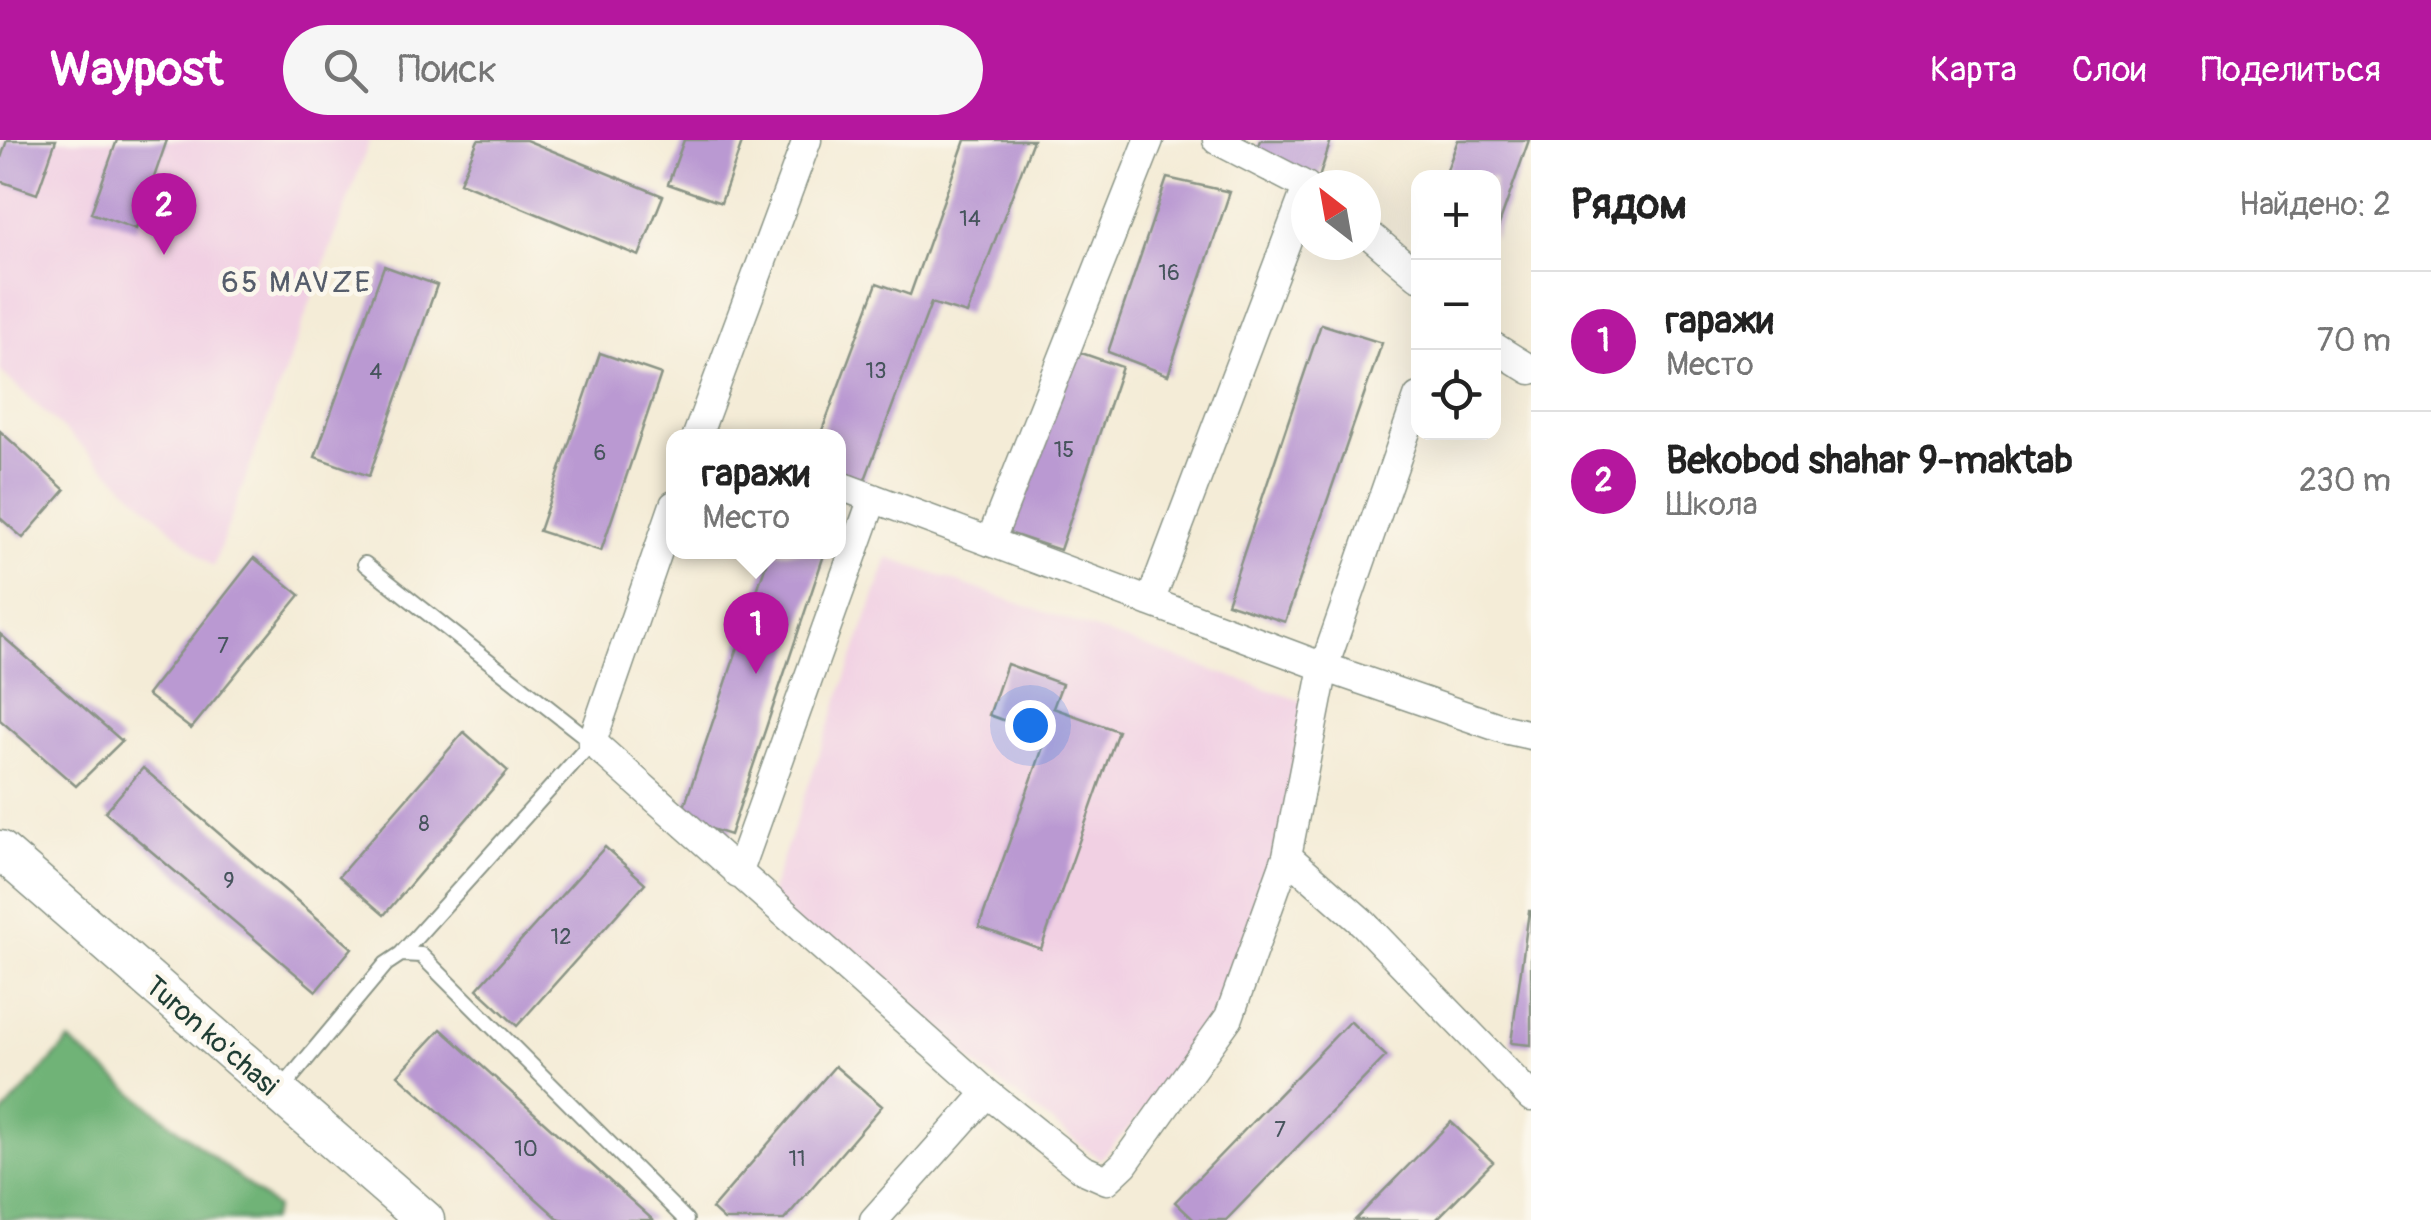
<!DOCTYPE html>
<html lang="ru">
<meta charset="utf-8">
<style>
body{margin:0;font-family:Pangolin,sans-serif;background:#f6f6f6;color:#222}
.controls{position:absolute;right:30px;top:30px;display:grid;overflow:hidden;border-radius:20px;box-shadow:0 10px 40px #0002}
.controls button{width:90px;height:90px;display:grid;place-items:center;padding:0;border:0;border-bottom:2px solid #e0e0e0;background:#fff;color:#222;font:50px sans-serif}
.compass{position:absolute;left:1291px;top:30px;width:90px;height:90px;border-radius:50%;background:#fff;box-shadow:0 10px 40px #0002;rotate:329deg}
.you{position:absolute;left:1030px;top:585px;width:35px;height:35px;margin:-25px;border:8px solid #fff;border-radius:50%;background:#1a73e8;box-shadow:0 0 0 15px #1a73e833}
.badge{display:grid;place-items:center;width:65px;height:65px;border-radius:50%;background:#b5179e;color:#fff;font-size:32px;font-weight:700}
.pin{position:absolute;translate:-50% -82px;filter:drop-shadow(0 2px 5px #0008)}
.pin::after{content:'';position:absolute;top:52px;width:35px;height:30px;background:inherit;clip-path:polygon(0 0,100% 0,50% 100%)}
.popup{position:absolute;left:666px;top:289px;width:180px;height:130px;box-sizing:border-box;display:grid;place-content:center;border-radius:20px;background:#fff;filter:drop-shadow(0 2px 8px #0005);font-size:32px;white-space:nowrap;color:#767676}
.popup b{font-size:38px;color:#222}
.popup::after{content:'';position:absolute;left:50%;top:100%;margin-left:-20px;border:20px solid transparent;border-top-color:#fff}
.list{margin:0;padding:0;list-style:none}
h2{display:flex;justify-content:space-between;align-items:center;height:130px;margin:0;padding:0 40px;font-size:42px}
h2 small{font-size:32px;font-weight:400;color:#767676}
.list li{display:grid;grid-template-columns:65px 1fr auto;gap:30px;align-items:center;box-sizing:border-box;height:140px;padding:0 40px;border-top:2px solid #e0e0e0}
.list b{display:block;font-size:38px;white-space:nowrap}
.list p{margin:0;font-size:32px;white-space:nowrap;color:#767676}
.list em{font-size:32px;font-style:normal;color:#767676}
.icon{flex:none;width:55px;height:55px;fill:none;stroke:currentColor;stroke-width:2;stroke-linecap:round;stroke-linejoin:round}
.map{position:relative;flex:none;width:1531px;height:1080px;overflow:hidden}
header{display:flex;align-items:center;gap:60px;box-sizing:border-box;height:140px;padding:0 50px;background:#b5179e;color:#fff}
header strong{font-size:48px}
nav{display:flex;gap:55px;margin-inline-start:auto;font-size:35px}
.search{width:700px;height:90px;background:#f6f6f6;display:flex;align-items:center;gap:25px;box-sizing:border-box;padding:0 35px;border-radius:55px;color:#767676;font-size:38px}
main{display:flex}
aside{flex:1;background:#fff}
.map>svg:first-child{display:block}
.built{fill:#f1d0e3}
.forest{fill:#70b377;stroke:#487856;stroke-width:2.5}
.building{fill:#ba99d2}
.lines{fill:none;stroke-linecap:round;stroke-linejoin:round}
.lane-casing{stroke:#8a9486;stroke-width:18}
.street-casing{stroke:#8a9486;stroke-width:31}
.secondary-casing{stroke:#8a9486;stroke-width:41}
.lane{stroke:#fff;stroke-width:14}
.street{stroke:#fff;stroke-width:28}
.secondary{stroke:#fff;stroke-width:38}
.labels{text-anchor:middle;stroke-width:9;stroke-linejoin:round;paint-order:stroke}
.number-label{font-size:22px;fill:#46545c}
.street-label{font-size:28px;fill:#1f3d34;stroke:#fbf7ec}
.neighbourhood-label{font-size:30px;letter-spacing:2.5px;fill:#555d6b;stroke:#fbf7ec}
</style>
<header>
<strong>Waypost</strong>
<div class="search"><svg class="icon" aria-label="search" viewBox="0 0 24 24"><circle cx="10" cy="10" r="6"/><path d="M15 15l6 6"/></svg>Поиск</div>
<nav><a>Карта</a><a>Слои</a><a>Поделиться</a></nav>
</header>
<main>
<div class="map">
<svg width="1531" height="1080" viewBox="0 0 1531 1080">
<rect width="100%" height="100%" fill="#fbf7ec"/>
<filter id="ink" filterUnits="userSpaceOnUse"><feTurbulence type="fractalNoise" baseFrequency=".01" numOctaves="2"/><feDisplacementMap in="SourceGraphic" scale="20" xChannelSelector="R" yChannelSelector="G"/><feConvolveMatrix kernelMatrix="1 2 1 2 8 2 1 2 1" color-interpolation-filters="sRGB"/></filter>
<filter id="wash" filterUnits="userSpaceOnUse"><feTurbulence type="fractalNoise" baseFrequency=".0048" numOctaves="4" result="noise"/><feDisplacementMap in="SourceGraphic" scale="40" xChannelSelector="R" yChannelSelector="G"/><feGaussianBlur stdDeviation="2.25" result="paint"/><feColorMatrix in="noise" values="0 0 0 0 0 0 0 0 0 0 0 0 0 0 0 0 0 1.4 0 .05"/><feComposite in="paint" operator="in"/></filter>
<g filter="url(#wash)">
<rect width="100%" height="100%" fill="#f4ecd7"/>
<!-- built -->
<path class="built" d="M0,0H370L213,427L0,231Z
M888,418L1325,569L1210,899L1100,1019L766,766Z"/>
<!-- forest -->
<path class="forest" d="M69,901L276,1068L271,1080H0V977Z"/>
<g id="blocks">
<!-- building -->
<path class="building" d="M7,0H56L37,54L0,41V21Z
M117,0H167L136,89L91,73Z
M478,0H526L663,56L639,116L460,42Z
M684,0H743L721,63L668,44Z
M965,0H1033L967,174L931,163L863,345L838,336V296H820L877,143L910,155Z
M1260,0H1331L1319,38L1255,16Z
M1458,0H1529L1494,99V38H1444Z
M1167,38L1230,52L1168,235L1108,212Z
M384,126L437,145L369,336L315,317Z
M1321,184L1382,203L1285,482L1227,463Z
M1067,208L1122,227L1060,410L1006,392Z
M600,213L661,234L601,411L539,391Z
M0,291L65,350L23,398L0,378Z
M770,412H825L730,695L680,679Z
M254,418L300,455L191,589L147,555Z
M0,494L122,601L76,646L0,580Z
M1007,524L1062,544L1053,568L1118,591L1041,809L979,787L1047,596L989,575Z
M464,592L508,631L384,775L339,736Z
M143,628L352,808L316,851L105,672Z
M605,707L645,743L517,886L477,849Z
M1529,771H1531V905L1511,903Z
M1350,881L1386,916L1226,1080H1194L1175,1062Z
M441,889L653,1080H560L398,935Z
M835,926L882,966L784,1080H724L712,1069Z
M1451,982L1493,1022L1436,1080H1355Z"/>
</g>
</g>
<g filter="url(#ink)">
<use href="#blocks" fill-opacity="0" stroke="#8a9486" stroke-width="2.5"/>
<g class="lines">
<!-- lane casing -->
<g class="lane-casing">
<path id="lane" d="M365,424L592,602L401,814
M279,952L386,824L401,814L421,815L686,1080"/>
</g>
<!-- street casing -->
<g class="street-casing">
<path id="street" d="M1217,0L1306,46
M1366,92L1418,136
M1494,207L1531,230
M697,296L807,0
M838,345L1324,527L1504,589L1531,595
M674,365L592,602L987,953L1082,1029L1107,1040L1124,1024L1229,877L1287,716L1324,527L1418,257
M990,402L1149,0
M1150,462L1306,50
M1287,716L1363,783L1531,957
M738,734L873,358
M874,1080L987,953"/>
</g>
<!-- secondary casing -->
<g class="secondary-casing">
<path id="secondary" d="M0,710L425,1080"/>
</g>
<!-- lane -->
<use href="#lane" class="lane"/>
<!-- street -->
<use href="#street" class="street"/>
<!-- secondary -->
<use href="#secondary" class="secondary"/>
</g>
</g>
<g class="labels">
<!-- number labels -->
<g class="number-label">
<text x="970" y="86">14</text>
<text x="1169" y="140">16</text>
<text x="876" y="238">13</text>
<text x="376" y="239">4</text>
<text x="1064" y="317">15</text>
<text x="600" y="320">6</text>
<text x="223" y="513">7</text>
<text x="424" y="691">8</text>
<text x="229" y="748">9</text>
<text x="561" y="804">12</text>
<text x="1280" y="997">7</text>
<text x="526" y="1016">10</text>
<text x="797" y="1026">11</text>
</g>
<!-- street labels -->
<g class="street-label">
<text transform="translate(212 895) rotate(41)" y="10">Turon ko'chasi</text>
</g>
<!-- neighbourhood labels -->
<g class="neighbourhood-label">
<text x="297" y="152">65 MAVZE</text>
</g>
</g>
</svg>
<div class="controls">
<button>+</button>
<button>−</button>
<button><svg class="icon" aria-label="locate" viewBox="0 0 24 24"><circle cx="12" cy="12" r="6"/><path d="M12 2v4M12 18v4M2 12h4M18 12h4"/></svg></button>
</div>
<svg class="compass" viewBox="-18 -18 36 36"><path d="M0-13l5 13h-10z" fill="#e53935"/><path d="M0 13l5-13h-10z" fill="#767676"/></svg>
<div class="you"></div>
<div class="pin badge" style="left:756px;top:534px">1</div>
<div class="popup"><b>гаражи</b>Место</div>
<div class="pin badge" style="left:164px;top:115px">2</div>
</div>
<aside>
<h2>Рядом<small>Найдено: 2</small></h2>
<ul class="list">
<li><span class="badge">1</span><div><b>гаражи</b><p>Место</p></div><em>70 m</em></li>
<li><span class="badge">2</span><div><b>Bekobod shahar 9-maktab</b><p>Школа</p></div><em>230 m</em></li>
</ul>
</aside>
</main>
